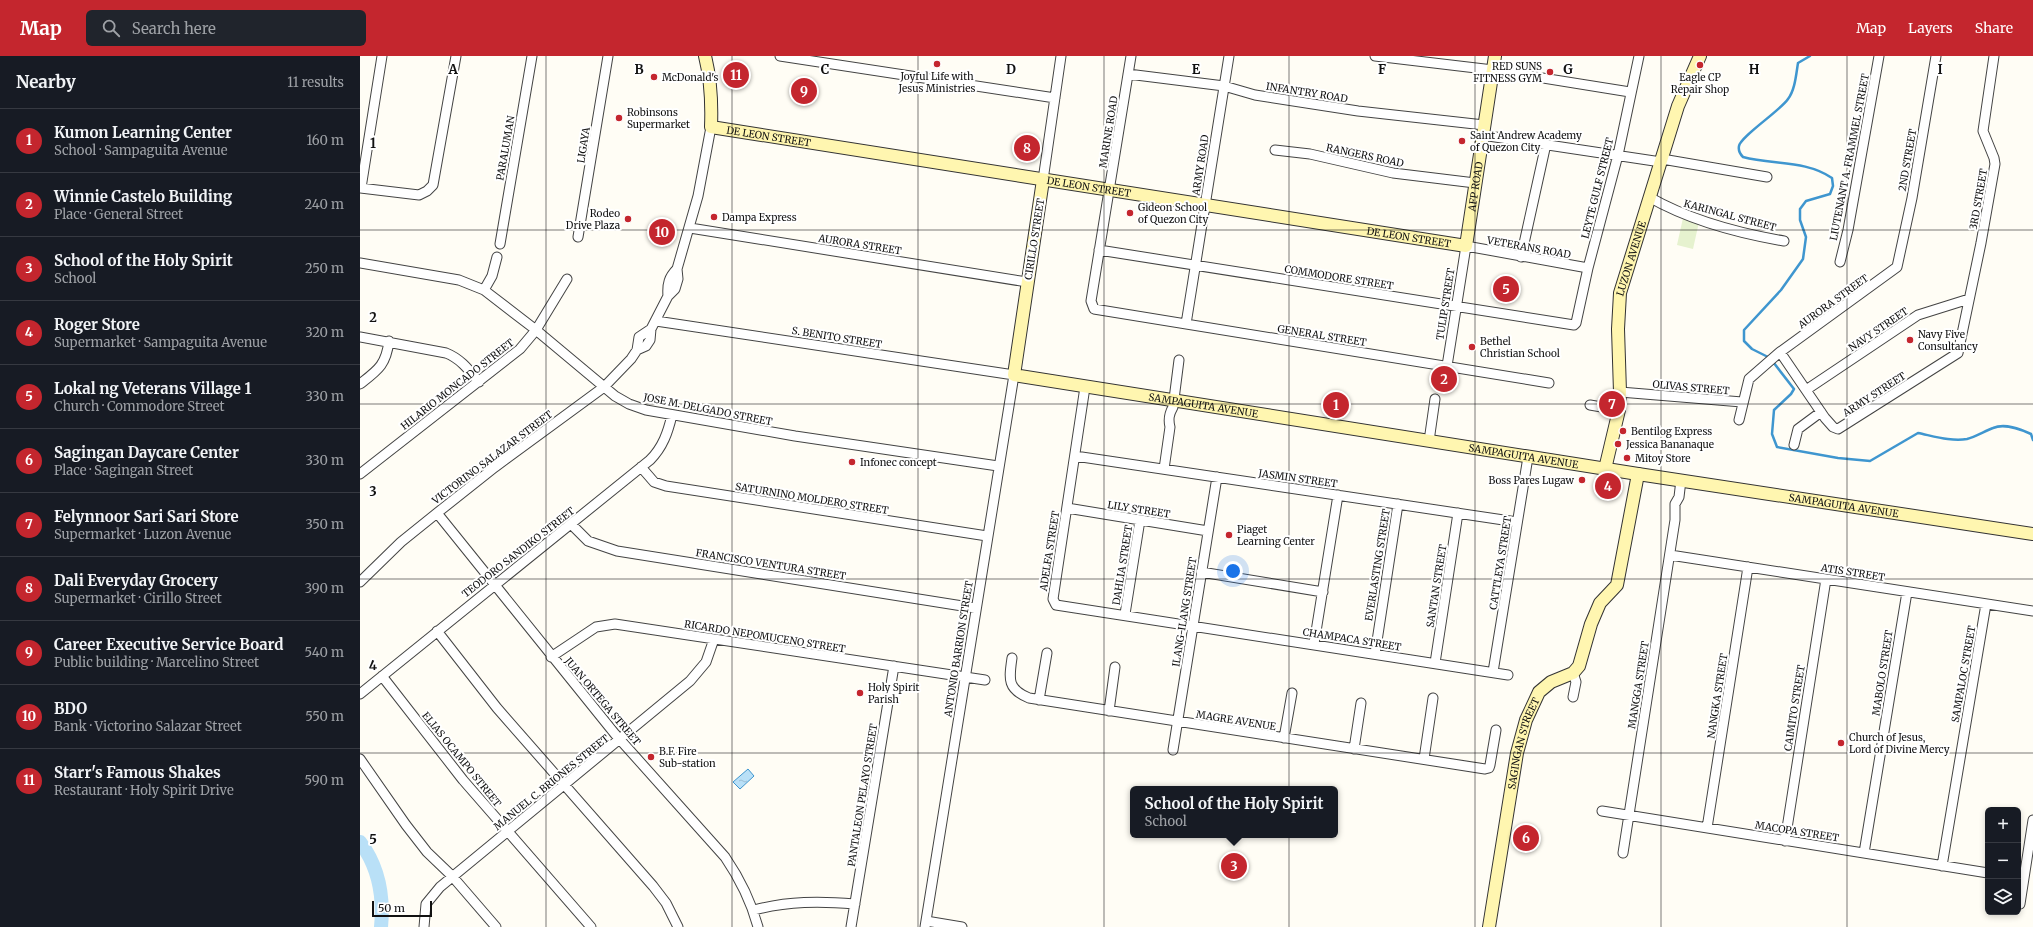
<!DOCTYPE html>
<meta charset="utf-8">
<style>
body{margin:0;font-family:Merriweather,serif;background:#20242c;color:#f1f3f6}
.controls{position:absolute;right:12px;bottom:12px;display:grid;overflow:hidden;border-radius:6px;box-shadow:0 2px 6px #0003}
.controls button{width:36px;height:36px;display:grid;place-items:center;padding:0;border:0;border-bottom:1px solid #363941;background:#171b24;color:#f1f3f6;font:20px sans-serif}
.scale{position:absolute;left:12px;bottom:10px;width:60px;box-sizing:border-box;padding-left:4px;border:2px solid #111;border-top:0;font-size:11px;line-height:14px;white-space:nowrap;color:#111;-webkit-text-stroke:3px #fff;paint-order:stroke}
.you{position:absolute;left:873px;top:515px;width:14px;height:14px;margin:-10px;border:3px solid #fff;border-radius:50%;background:#1a73e8;box-shadow:0 0 0 6px #1a73e833}
.badge{display:grid;place-items:center;width:26px;height:26px;border-radius:50%;background:#c4262e;color:#fff;font-size:13px;font-weight:700}
.pin{position:absolute;translate:-50% -50%;border:2px solid #fff;box-shadow:0 1px 4px #0006}
.popup{position:absolute;left:770px;top:730px;width:208px;height:52px;box-sizing:border-box;display:grid;place-content:center;border-radius:6px;background:#171b24;filter:drop-shadow(0 1px 3px #0005);font-size:13px;white-space:nowrap;color:#9ea1a6}
.popup b{font-size:15px;color:#f1f3f6}
.popup::after{content:'';position:absolute;left:50%;top:100%;margin-left:-8px;border:8px solid transparent;border-top-color:#171b24}
.list{margin:0;padding:0;list-style:none}
h2{display:flex;justify-content:space-between;align-items:center;height:52px;margin:0;padding:0 16px;font-size:17px}
h2 small{font-size:13px;font-weight:400;color:#9ea1a6}
.list li{display:grid;grid-template-columns:26px 1fr auto;gap:12px;align-items:center;box-sizing:border-box;height:64px;padding:0 16px;border-top:1px solid #363941}
.list b{display:block;font-size:15px;white-space:nowrap}
.list p{margin:0;font-size:13px;white-space:nowrap;color:#9ea1a6}
.list em{font-size:13px;font-style:normal;color:#9ea1a6}
.icon{flex:none;width:22px;height:22px;fill:none;stroke:currentColor;stroke-width:2;stroke-linecap:round;stroke-linejoin:round}
.map{position:relative;flex:none;width:1673px;height:871px;overflow:hidden}
header{display:flex;align-items:center;gap:24px;box-sizing:border-box;height:56px;padding:0 20px;background:#c4262e;color:#fff}
header strong{font-size:19px}
nav{display:flex;gap:22px;margin-inline-start:auto;font-size:14px}
.search{width:280px;height:36px;background:#20242c;display:flex;align-items:center;gap:10px;box-sizing:border-box;padding:0 14px;border-radius:6px;color:#9ea1a6;font-size:15px}
main{display:flex}
aside{flex:1;background:#171b24}
.map>svg:first-child{display:block}
.pitch{fill:#e6f2cf}
.water{fill:url(#water-ripples);stroke:#3f96cf}
.lines{fill:none;stroke-linecap:round;stroke-linejoin:round}
.stream{stroke:#3f96cf;stroke-width:2.5}
.river{stroke:#b9e0f7;stroke-width:14}
.street-casing{stroke:#444;stroke-width:11}
.secondary-casing{stroke:#333;stroke-width:14}
.street{stroke:#fff;stroke-width:9}
.secondary{stroke:#fff6b0;stroke-width:12}
.grid{fill:none;stroke:#111;stroke-width:1;stroke-opacity:0.55}
.poi-dot{fill:#c4262e;stroke:#fff;stroke-width:1.5}
.labels{text-anchor:middle;stroke-width:4;stroke-linejoin:round;paint-order:stroke}
.poi-label{font-size:10px;fill:#111;stroke:#fff;text-anchor:start}
.street-label{font-size:10px;fill:#111;stroke:#fff}
.grid-label{font-size:13px;text-anchor:middle;font-weight:bold;fill:#111;stroke:#fff;stroke-width:4;stroke-linejoin:round;paint-order:stroke}
</style>
<header>
<strong>Map</strong>
<div class="search"><svg class="icon" aria-label="search" viewBox="0 0 24 24"><circle cx="10" cy="10" r="6"/><path d="M15 15l6 6"/></svg>Search here</div>
<nav><a>Map</a><a>Layers</a><a>Share</a></nav>
</header>
<main>
<aside>
<h2>Nearby<small>11 results</small></h2>
<ul class="list">
<li><span class="badge">1</span><div><b>Kumon Learning Center</b><p>School · Sampaguita Avenue</p></div><em>160 m</em></li>
<li><span class="badge">2</span><div><b>Winnie Castelo Building</b><p>Place · General Street</p></div><em>240 m</em></li>
<li><span class="badge">3</span><div><b>School of the Holy Spirit</b><p>School</p></div><em>250 m</em></li>
<li><span class="badge">4</span><div><b>Roger Store</b><p>Supermarket · Sampaguita Avenue</p></div><em>320 m</em></li>
<li><span class="badge">5</span><div><b>Lokal ng Veterans Village 1</b><p>Church · Commodore Street</p></div><em>330 m</em></li>
<li><span class="badge">6</span><div><b>Sagingan Daycare Center</b><p>Place · Sagingan Street</p></div><em>330 m</em></li>
<li><span class="badge">7</span><div><b>Felynnoor Sari Sari Store</b><p>Supermarket · Luzon Avenue</p></div><em>350 m</em></li>
<li><span class="badge">8</span><div><b>Dali Everyday Grocery</b><p>Supermarket · Cirillo Street</p></div><em>390 m</em></li>
<li><span class="badge">9</span><div><b>Career Executive Service Board</b><p>Public building · Marcelino Street</p></div><em>540 m</em></li>
<li><span class="badge">10</span><div><b>BDO</b><p>Bank · Victorino Salazar Street</p></div><em>550 m</em></li>
<li><span class="badge">11</span><div><b>Starr's Famous Shakes</b><p>Restaurant · Holy Spirit Drive</p></div><em>590 m</em></li>
</ul>
</aside>
<div class="map">
<svg width="1673" height="871" viewBox="0 0 1673 871">
<defs>
<pattern id="water-ripples" width="26" height="14" patternUnits="userSpaceOnUse"><rect width="26" height="14" fill="#b9e0f7"/><path d="M2 4q2-2 4 0t4 0M15 11q2-2 4 0t4 0" fill="none" stroke="#9ebfd3"/></pattern>
</defs>
<rect width="100%" height="100%" fill="#fffdf5"/>
<!-- pitch -->
<path class="pitch" d="M1323,162L1339,166L1333,193L1317,189Z"/>
<!-- water -->
<path class="water" d="M388,713L394,720L380,733L373,726Z"/>
<g class="lines">
<!-- stream -->
<path class="stream" d="M1450,0L1438,7C1436,19 1435,34 1428,43C1420,55 1381,80 1379,90C1378,95 1380,98 1383,101C1413,109 1446,104 1472,122L1473,130L1470,138L1446,145L1440,153V164L1446,181L1443,203L1421,234L1384,274V285L1392,293L1410,302L1434,333L1431,338L1414,354L1412,378L1417,391L1478,402L1510,405L1558,377C1573,380 1592,386 1607,383C1615,381 1625,375 1633,372C1645,367 1660,373 1671,378L1673,384"/>
<!-- river -->
<path class="river" d="M0,786C19,811 24,840 21,871"/>
<!-- street casing -->
<g class="street-casing">
<path id="street" d="M420,0L695,42
M771,0L731,245L734,253L1189,327
M1015,0L1133,14L1270,36
M768,18L864,30L895,39L998,55L1124,69
M1122,79L1301,106
M915,94L950,98L1033,117L1115,127
M1302,103L1407,121
M683,124L701,0
M0,132L59,139L67,135L73,129L96,0
M1,132L22,0
M1289,141C1331,165 1377,177 1424,185
M330,172L667,226
M218,181L248,0
M140,188L172,0
M739,194L1214,269L1216,267L1228,212L1258,99L1279,0
M1161,201L1186,88
M1480,206L1488,174L1519,0
M0,207L99,224L124,234L176,274L255,340L269,348L286,354L435,380L638,410
M124,234L132,220L137,201
M308,240C307,228 309,221 317,213
M296,265L654,319L565,871
M826,268L869,0
M0,281L86,297C101,303 109,314 119,326
M277,294L279,281L291,273
M1420,296L1465,362L1473,371L1478,373L1598,297L1621,187L1635,108L1634,102L1623,75L1634,0
M1087,310L1106,190L1228,212
M0,328C18,314 26,309 29,285
M725,331L693,543L696,549L1148,619
M1446,334L1558,259L1609,243
M1260,336L1382,346
M1230,349L1259,354
M1379,364L1389,323L1420,296L1537,211L1552,142L1576,0
M1069,385L1075,343
M1434,389L1438,373L1461,356
M715,400L1157,466
M281,411L294,426L306,430L627,480
M804,413L810,371C808,363 809,358 813,351L819,304
M0,418L160,293L176,274L207,223
M707,452L848,475
M77,457L255,678L365,801C380,823 391,845 398,871
M211,468L228,485L257,495L615,552
M1310,499L1673,555
M841,516L963,536
M0,526L41,486L77,457L135,411L244,331L271,303L277,294L286,290L290,284L291,273L308,240L315,233L318,223L317,213L338,140L351,71
M765,558L780,464
M77,575L137,652L293,830L306,847L318,871
M954,588L978,439
M1015,598L1038,448
M191,601L236,571L255,568L625,624
M652,602C649,623 647,633 669,642L1125,713L1129,712L1130,709L1136,674
M1075,607L1098,457
M1133,616L1168,401
M1213,617L1216,626L1213,641
M22,620L103,724L231,871
M0,638L290,404C303,391 308,376 312,359
M679,644L687,597
M749,655L755,611
M924,682L932,637
M994,693L1001,647
M813,694L857,421
M0,703L46,769L67,796L92,820L136,871
M1064,703L1073,642
M1242,755L1628,817
M1347,772L1388,511
M1425,785L1466,523
M1263,797L1315,464V448L1319,441L1321,424
M1504,797L1547,536
M1582,810L1626,548
M1660,848L1673,764
M394,854C428,845 460,845 495,848
M566,865L602,871
M64,871L66,848L80,831L330,625L346,606L354,583
M491,871L534,610"/>
</g>
<!-- secondary casing -->
<g class="secondary-casing">
<g id="secondary">
<path id="s1" d="M345,0C351,24 352,46 351,71L1106,190L1135,0"/>
<path id="s2" d="M683,124L654,319L1278,418L1673,478"/>
<path id="s3" d="M1245,413L1259,354L1260,336L1258,273L1260,237L1318,50L1340,0"/>
<path id="s4" d="M1129,871L1157,697L1166,664L1179,636L1191,626L1213,617L1219,610L1231,568L1240,547L1257,529L1278,418"/>
</g>
</g>
<!-- street -->
<use href="#street" class="street"/>
<!-- secondary -->
<use href="#secondary" class="secondary"/>
</g>
<!-- grid -->
<path class="grid" d="M186,0V871M372,0V871M558,0V871M744,0V871M929,0V871M1115,0V871M1301,0V871M1487,0V871M0,174H1673M0,348H1673M0,523H1673M0,697H1673"/>
<!-- markers -->
<g class="poi-dot">
<circle cx="577" cy="8" r="4"/>
<circle cx="1340" cy="9" r="4"/>
<circle cx="1190" cy="16" r="4"/>
<circle cx="294" cy="21" r="4"/>
<circle cx="259" cy="62" r="4"/>
<circle cx="1102" cy="85" r="4"/>
<circle cx="770" cy="157" r="4"/>
<circle cx="354" cy="161" r="4"/>
<circle cx="268" cy="163" r="4"/>
<circle cx="1550" cy="284" r="4"/>
<circle cx="1112" cy="291" r="4"/>
<circle cx="1263" cy="375" r="4"/>
<circle cx="1258" cy="388" r="4"/>
<circle cx="1267" cy="402" r="4"/>
<circle cx="492" cy="406" r="4"/>
<circle cx="1222" cy="424" r="4"/>
<circle cx="869" cy="479" r="4"/>
<circle cx="500" cy="637" r="4"/>
<circle cx="1481" cy="687" r="4"/>
<circle cx="291" cy="701" r="4"/>
</g>
<g class="labels">
<!-- poi labels -->
<g class="poi-label">
<text x="1182" y="14" text-anchor="end">RED SUNS<tspan x="1182" dy="12">FITNESS GYM</tspan></text>
<text x="577" y="24" text-anchor="middle">Joyful Life with<tspan x="577" dy="12">Jesus Ministries</tspan></text>
<text x="302" y="25">McDonald's</text>
<text x="1340" y="25" text-anchor="middle">Eagle CP<tspan x="1340" dy="12">Repair Shop</tspan></text>
<text x="267" y="60">Robinsons<tspan x="267" dy="12">Supermarket</tspan></text>
<text x="1110" y="83">Saint Andrew Academy<tspan x="1110" dy="12">of Quezon City</tspan></text>
<text x="778" y="155">Gideon School<tspan x="778" dy="12">of Quezon City</tspan></text>
<text x="260" y="161" text-anchor="end">Rodeo<tspan x="260" dy="12">Drive Plaza</tspan></text>
<text x="362" y="165">Dampa Express</text>
<text x="1558" y="282">Navy Five<tspan x="1558" dy="12">Consultancy</tspan></text>
<text x="1120" y="289">Bethel<tspan x="1120" dy="12">Christian School</tspan></text>
<text x="1271" y="379">Bentilog Express</text>
<text x="1266" y="392">Jessica Bananaque</text>
<text x="1275" y="406">Mitoy Store</text>
<text x="500" y="410">Infonec concept</text>
<text x="1214" y="428" text-anchor="end">Boss Pares Lugaw</text>
<text x="877" y="477">Piaget<tspan x="877" dy="12">Learning Center</tspan></text>
<text x="508" y="635">Holy Spirit<tspan x="508" dy="12">Parish</tspan></text>
<text x="1489" y="685">Church of Jesus,<tspan x="1489" dy="12">Lord of Divine Mercy</tspan></text>
<text x="299" y="699">B.F. Fire<tspan x="299" dy="12">Sub-station</tspan></text>
</g>
<!-- street labels -->
<g class="street-label">
<text transform="translate(947 36) rotate(9)" y="4">INFANTRY ROAD</text>
<text transform="translate(748 76) rotate(-81)" y="4">MARINE ROAD</text>
<text dy="4" stroke="none"><textPath href="#s1" startOffset="130">DE LEON STREET</textPath></text>
<text transform="translate(223 89) rotate(-81)" y="4">LIGAYA</text>
<text transform="translate(145 92) rotate(-80)" y="4">PARALUMAN</text>
<text transform="translate(1005 99) rotate(12)" y="4">RANGERS ROAD</text>
<text transform="translate(1489 101) rotate(-79)" y="4">LIUTENANT A. FRAMMEL STREET</text>
<text transform="translate(1547 104) rotate(-80)" y="4">2ND STREET</text>
<text transform="translate(840 109) rotate(-81)" y="4">ARMY ROAD</text>
<text dy="4" stroke="none"><textPath href="#s1" startOffset="896">AFP ROAD</textPath></text>
<text dy="4" stroke="none"><textPath href="#s1" startOffset="454">DE LEON STREET</textPath></text>
<text transform="translate(1237 132) rotate(-76)" y="4">LEYTE GULF STREET</text>
<text transform="translate(1618 143) rotate(-80)" y="4">3RD STREET</text>
<text transform="translate(1370 159) rotate(15)" y="4">KARINGAL STREET</text>
<text dy="4" stroke="none"><textPath href="#s1" startOffset="778">DE LEON STREET</textPath></text>
<text transform="translate(674 183) rotate(-81)" y="4">CIRILLO STREET</text>
<text transform="translate(500 188) rotate(9)" y="4">AURORA STREET</text>
<text transform="translate(1169 191) rotate(10)" y="4">VETERANS ROAD</text>
<text dy="4" stroke="none"><textPath href="#s3" startOffset="214">LUZON AVENUE</textPath></text>
<text transform="translate(979 221) rotate(9)" y="4">COMMODORE STREET</text>
<text transform="translate(1473 245) rotate(-36)" y="4">AURORA STREET</text>
<text transform="translate(1085 248) rotate(-81)" y="4">TULIP STREET</text>
<text transform="translate(1518 273) rotate(-34)" y="4">NAVY STREET</text>
<text transform="translate(962 279) rotate(9)" y="4">GENERAL STREET</text>
<text transform="translate(477 281) rotate(9)" y="4">S. BENITO STREET</text>
<text transform="translate(97 328) rotate(-38)" y="4">HILARIO MONCADO STREET</text>
<text transform="translate(1331 331) rotate(5)" y="4">OLIVAS STREET</text>
<text transform="translate(1514 338) rotate(-33)" y="4">ARMY STREET</text>
<text dy="4" stroke="none"><textPath href="#s2" startOffset="389">SAMPAGUITA AVENUE</textPath></text>
<text transform="translate(348 353) rotate(11)" y="4">JOSE M. DELGADO STREET</text>
<text dy="4" stroke="none"><textPath href="#s2" startOffset="713">SAMPAGUITA AVENUE</textPath></text>
<text transform="translate(132 401) rotate(-37)" y="4">VICTORINO SALAZAR STREET</text>
<text transform="translate(938 422) rotate(8)" y="4">JASMIN STREET</text>
<text transform="translate(452 442) rotate(9)" y="4">SATURNINO MOLDERO STREET</text>
<text dy="4" stroke="none"><textPath href="#s2" startOffset="1037">SAMPAGUITA AVENUE</textPath></text>
<text transform="translate(779 453) rotate(9)" y="4">LILY STREET</text>
<text transform="translate(689 495) rotate(-81)" y="4">ADELFA STREET</text>
<text transform="translate(158 496) rotate(-38)" y="4">TEODORO SANDIKO STREET</text>
<text transform="translate(1140 507) rotate(-81)" y="4">CATTLEYA STREET</text>
<text transform="translate(411 508) rotate(9)" y="4">FRANCISCO VENTURA STREET</text>
<text transform="translate(762 509) rotate(-81)" y="4">DAHLIA STREET</text>
<text transform="translate(1017 509) rotate(-81)" y="4">EVERLASTING STREET</text>
<text transform="translate(1493 516) rotate(9)" y="4">ATIS STREET</text>
<text transform="translate(1076 530) rotate(-81)" y="4">SANTAN STREET</text>
<text transform="translate(824 556) rotate(-81)" y="4">ILANG-ILANG STREET</text>
<text transform="translate(405 580) rotate(9)" y="4">RICARDO NEPOMUCENO STREET</text>
<text transform="translate(992 583) rotate(9)" y="4">CHAMPACA STREET</text>
<text transform="translate(598 593) rotate(-81)" y="4">ANTONIO BARRION STREET</text>
<text transform="translate(1522 617) rotate(-81)" y="4">MABOLO STREET</text>
<text transform="translate(1603 618) rotate(-80)" y="4">SAMPALOC STREET</text>
<text transform="translate(1278 629) rotate(-81)" y="4">MANGGA STREET</text>
<text transform="translate(1357 640) rotate(-81)" y="4">NANGKA STREET</text>
<text transform="translate(243 645) rotate(50)" y="4">JUAN ORTEGA STREET</text>
<text transform="translate(1434 652) rotate(-81)" y="4">CAIMITO STREET</text>
<text transform="translate(876 664) rotate(9)" y="4">MAGRE AVENUE</text>
<text dy="4" stroke="none"><textPath href="#s4" startOffset="187">SAGINGAN STREET</textPath></text>
<text transform="translate(102 703) rotate(51)" y="4">ELIAS OCAMPO STREET</text>
<text transform="translate(191 726) rotate(-39)" y="4">MANUEL C. BRIONES STREET</text>
<text transform="translate(502 739) rotate(-81)" y="4">PANTALEON PELAYO STREET</text>
<text transform="translate(1437 775) rotate(9)" y="4">MACOPA STREET</text>
</g>
</g>
<g class="grid-label">
<text x="93" y="18">A</text>
<text x="279" y="18">B</text>
<text x="465" y="18">C</text>
<text x="651" y="18">D</text>
<text x="836" y="18">E</text>
<text x="1022" y="18">F</text>
<text x="1208" y="18">G</text>
<text x="1394" y="18">H</text>
<text x="1580" y="18">I</text>
<text x="13" y="92">1</text>
<text x="13" y="266">2</text>
<text x="13" y="440">3</text>
<text x="13" y="614">4</text>
<text x="13" y="788">5</text>
</g>
</svg>
<div class="controls">
<button>+</button>
<button>−</button>
<button><svg class="icon" aria-label="layers" viewBox="0 0 24 24"><path d="M12 4l9 5-9 5-9-5zM3 14l9 5 9-5"/></svg></button>
</div>
<div class="scale">50 m</div>
<div class="you"></div>
<div class="pin badge" style="left:976px;top:349px">1</div>
<div class="pin badge" style="left:1084px;top:323px">2</div>
<div class="pin badge" style="left:874px;top:810px">3</div>
<div class="popup"><b>School of the Holy Spirit</b>School</div>
<div class="pin badge" style="left:1248px;top:430px">4</div>
<div class="pin badge" style="left:1146px;top:233px">5</div>
<div class="pin badge" style="left:1166px;top:782px">6</div>
<div class="pin badge" style="left:1252px;top:348px">7</div>
<div class="pin badge" style="left:667px;top:92px">8</div>
<div class="pin badge" style="left:444px;top:35px">9</div>
<div class="pin badge" style="left:302px;top:176px">10</div>
<div class="pin badge" style="left:376px;top:19px">11</div>
</div>
</main>
